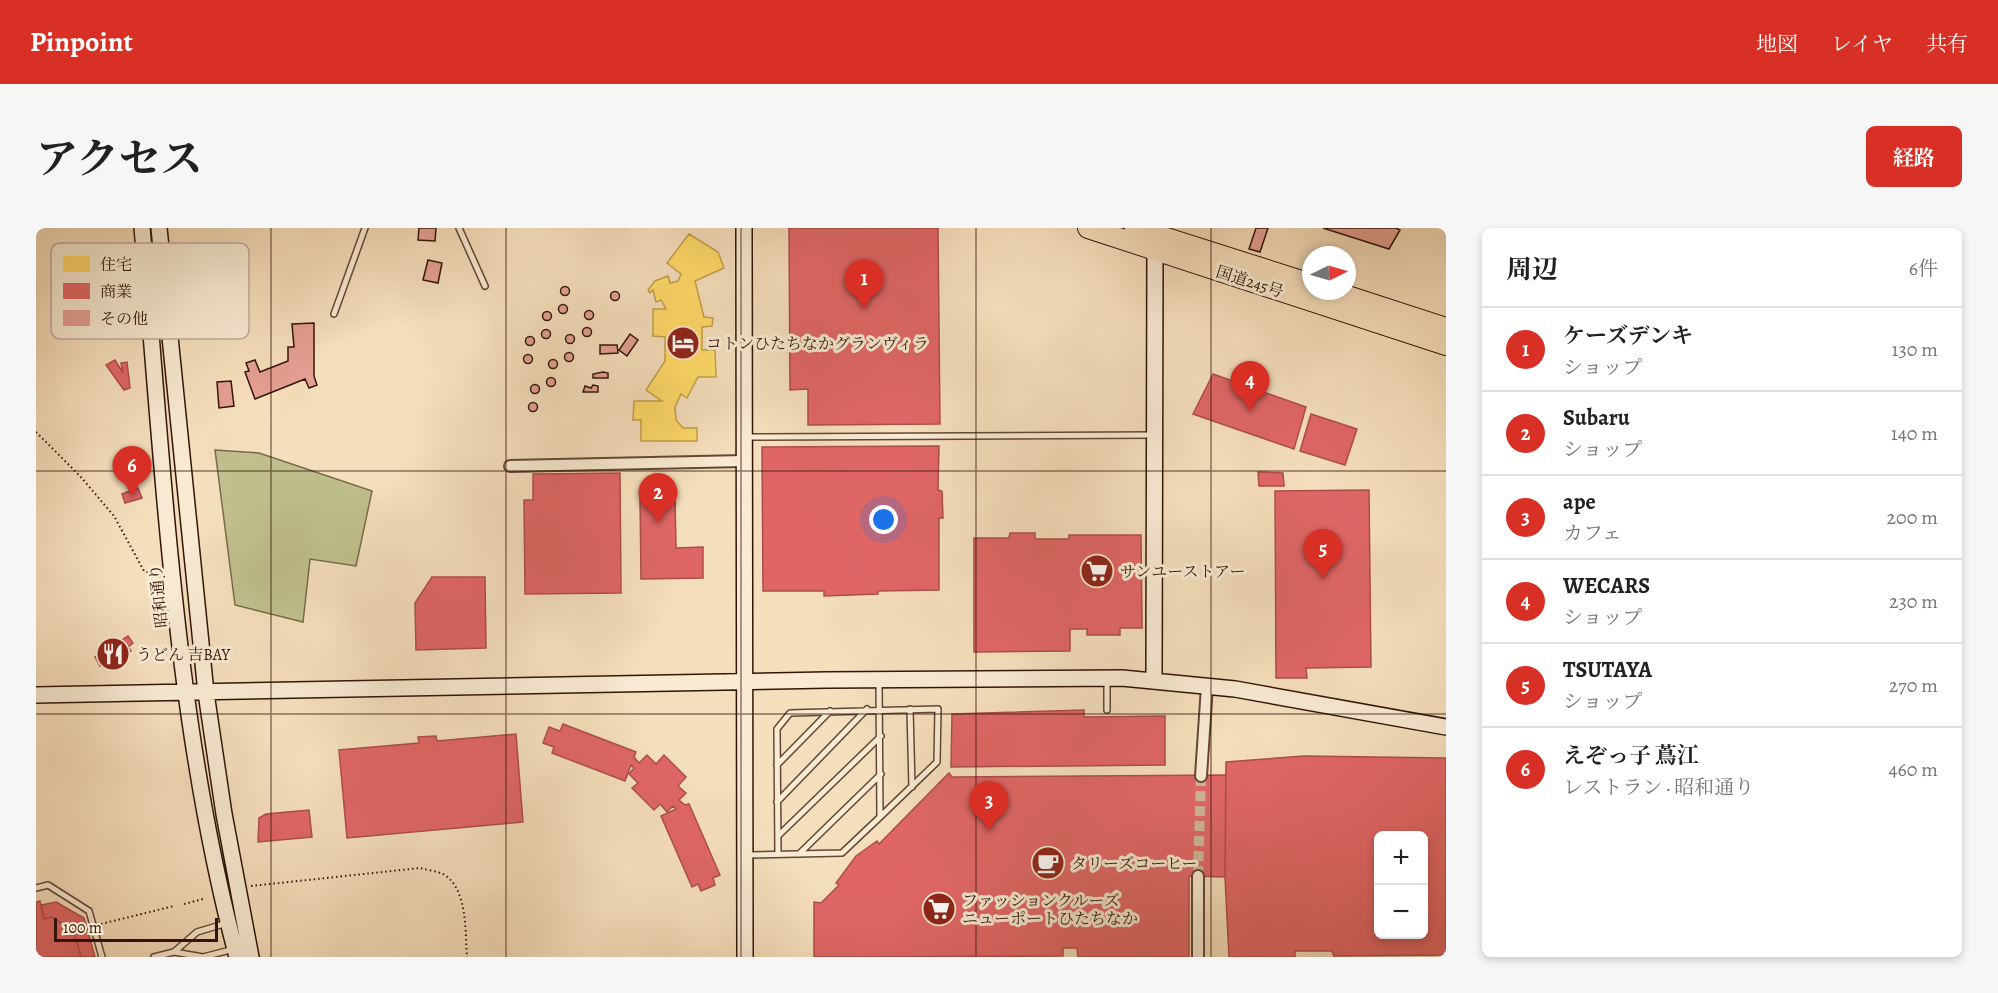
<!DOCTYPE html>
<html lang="ja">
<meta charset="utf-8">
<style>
body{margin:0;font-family:Alegreya,"Noto Serif JP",serif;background:#f6f6f6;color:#202124}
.controls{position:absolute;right:18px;bottom:18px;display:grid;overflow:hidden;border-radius:9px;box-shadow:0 3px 9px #0003}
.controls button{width:54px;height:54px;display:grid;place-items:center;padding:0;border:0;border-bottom:2px solid #e0e0e0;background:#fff;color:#202124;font:30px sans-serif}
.compass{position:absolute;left:1266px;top:18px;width:54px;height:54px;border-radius:50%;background:#fff;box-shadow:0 3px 9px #0003;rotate:85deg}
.scale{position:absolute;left:18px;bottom:15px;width:164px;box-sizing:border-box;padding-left:6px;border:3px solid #331409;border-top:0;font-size:16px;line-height:21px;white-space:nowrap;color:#331409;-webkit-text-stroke:4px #f8ead3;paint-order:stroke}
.you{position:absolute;left:848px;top:292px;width:21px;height:21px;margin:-15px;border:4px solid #fff;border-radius:50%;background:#1a73e8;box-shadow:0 0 0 9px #1a73e833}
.badge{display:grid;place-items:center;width:39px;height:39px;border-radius:50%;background:#d93025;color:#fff;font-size:20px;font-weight:700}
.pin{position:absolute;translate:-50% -50px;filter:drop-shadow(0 2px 3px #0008)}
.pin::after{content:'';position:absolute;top:32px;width:21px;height:18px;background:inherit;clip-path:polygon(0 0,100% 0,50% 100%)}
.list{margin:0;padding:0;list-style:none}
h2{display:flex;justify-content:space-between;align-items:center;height:78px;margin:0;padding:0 24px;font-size:26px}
h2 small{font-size:20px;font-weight:400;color:#757577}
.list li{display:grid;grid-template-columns:39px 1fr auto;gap:18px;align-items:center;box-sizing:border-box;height:84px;padding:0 24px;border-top:2px solid #e0e0e0}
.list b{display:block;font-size:22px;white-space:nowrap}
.list p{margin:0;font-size:20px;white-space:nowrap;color:#757577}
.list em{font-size:20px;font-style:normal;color:#757577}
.map{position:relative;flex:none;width:1410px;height:729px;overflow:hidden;border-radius:9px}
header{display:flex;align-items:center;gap:36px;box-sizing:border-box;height:84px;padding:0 30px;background:#d93025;color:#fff}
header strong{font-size:28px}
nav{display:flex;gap:33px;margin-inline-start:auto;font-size:21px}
.intro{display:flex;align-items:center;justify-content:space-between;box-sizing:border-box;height:144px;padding:0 36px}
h1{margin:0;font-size:42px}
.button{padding:15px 27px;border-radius:9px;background:#d93025;color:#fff;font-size:21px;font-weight:700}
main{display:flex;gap:36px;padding:0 36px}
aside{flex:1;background:#fff;border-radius:9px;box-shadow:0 3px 9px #0003}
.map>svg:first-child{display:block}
.green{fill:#bfc08e;stroke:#796a4c;stroke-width:1.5}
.homes{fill:#ffd966;stroke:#c29e4a;stroke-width:1.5}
.shops{fill:#e06666;stroke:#ac4d4a;stroke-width:1.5;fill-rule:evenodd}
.building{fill:#e49f92;stroke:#331409;stroke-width:1.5}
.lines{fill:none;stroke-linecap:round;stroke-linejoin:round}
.street-tunnel{stroke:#ceb698;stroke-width:10;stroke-dasharray:10 5;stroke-linecap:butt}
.lane-casing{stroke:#644636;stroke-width:8}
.street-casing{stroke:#644636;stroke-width:14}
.secondary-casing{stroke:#331409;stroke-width:18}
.highway-casing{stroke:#331409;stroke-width:22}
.path{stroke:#331409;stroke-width:2;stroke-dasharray:1.5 3;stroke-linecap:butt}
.lane{stroke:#f8ead3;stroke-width:5}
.street{stroke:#f8ead3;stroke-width:10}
.secondary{stroke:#f8ead3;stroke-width:15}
.highway{stroke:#f5debc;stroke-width:20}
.grid{fill:none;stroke:#331409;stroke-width:1.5;stroke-opacity:0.55}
.labels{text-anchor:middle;stroke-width:6;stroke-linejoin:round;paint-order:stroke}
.street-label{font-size:16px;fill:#331409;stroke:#f8ead3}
.poi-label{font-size:16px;fill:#331409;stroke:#f8ead3;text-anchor:start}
.key{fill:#f8ead3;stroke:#bdaa96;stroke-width:1.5}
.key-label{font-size:16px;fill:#331409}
</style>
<header>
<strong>Pinpoint</strong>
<nav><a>地図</a><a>レイヤ</a><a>共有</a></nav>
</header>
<div class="intro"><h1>アクセス</h1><a class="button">経路</a></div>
<main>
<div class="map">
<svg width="1410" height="729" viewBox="0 0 1410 729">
<rect width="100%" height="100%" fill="#f5debc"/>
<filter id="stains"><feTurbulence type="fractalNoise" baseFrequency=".00333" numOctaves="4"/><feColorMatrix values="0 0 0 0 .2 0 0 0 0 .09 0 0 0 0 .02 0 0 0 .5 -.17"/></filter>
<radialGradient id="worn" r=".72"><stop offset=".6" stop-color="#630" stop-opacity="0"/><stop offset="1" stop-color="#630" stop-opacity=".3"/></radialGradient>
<!-- green -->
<path class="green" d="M179,222L223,225L336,263L320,338L274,331L267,394L199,377Z"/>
<!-- homes -->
<path class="homes" d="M653,6L682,24L688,40L659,53L668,89L677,90L676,98L666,99V122H679L680,149H662L651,170L645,166L639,179L640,192L647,200H661V213H605V192H597L598,173H626L610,162L629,133V109L617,108V81H630L625,72L620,74L617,62L614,65L612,62L619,53L632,48L634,55L642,53L645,46L631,35Z"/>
<!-- shops -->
<path class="shops" d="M753,0H902L904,196L772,197V161L754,162Z
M79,132L87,145L85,135L91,134L94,160L88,162L70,137Z
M1177,146L1270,179L1258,221L1157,186Z
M1275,186L1321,201L1309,237L1264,223Z
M903,218L902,262L906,263L907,290H903V362L842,363V366L788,368V363H727L726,219Z
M1222,244L1247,245L1248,258H1223Z
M584,245L585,365L489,366L488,272H497V246Z
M102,260L106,270L89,275L86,266Z
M1333,262L1335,439L1270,440L1271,450H1240L1239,263Z
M604,269L639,270L640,320L667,319V350L605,351Z
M974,305H999V311H1033V307H1105L1106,400H1084V407H1051V401H1034V423L938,424V310H973Z
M396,349H449L450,420L380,422L379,375Z
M92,408L97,415L92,419L95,423L64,438L59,429Z
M1048,482V489L1129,488V537L915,539L916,486Z
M527,496L600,524L598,529L603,535L611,527L620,536L628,527L650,549L642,558L650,565L643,572L649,577L653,576L684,647L677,650L679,657L665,663L662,656L656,659L625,588L640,581L637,578L631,584L624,576L618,582L596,560L602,555L593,546L598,540L595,537L589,553L516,525L518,519L507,515L513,499L524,503Z
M480,506L487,594L311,610L303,522L383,515L382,509L400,508L401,513Z
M1268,528L1410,530V727L1298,728L1296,723H1259V729H1193L1189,649L1190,534ZM1342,608H1388V706H1342Z
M913,545L916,549L1190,547L1189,649L1153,648V729H1042L1041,720H1027V728L778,729V674L785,675L803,657L800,655L820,628L841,613L843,616Z
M273,582L276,609L222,614L223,590L230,586Z
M4,673L8,691L16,689L38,704L45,729H0V674Z
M20,674L48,690L59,729H45L38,704L16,689L8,691L5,677Z"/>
<!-- building -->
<path class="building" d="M383,0H400L399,13L382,12Z
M1220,0H1232L1224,24L1213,21Z
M1287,0H1360L1364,2L1353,21Z
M392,32L406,35L402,55L387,52Z
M524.5 63a4.5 4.5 0 1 1 9 0a4.5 4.5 0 1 1-9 0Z
M574.5 68a4.5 4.5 0 1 1 9 0a4.5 4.5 0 1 1-9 0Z
M522.5 81a4.5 4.5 0 1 1 9 0a4.5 4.5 0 1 1-9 0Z
M548.5 87a4.5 4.5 0 1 1 9 0a4.5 4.5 0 1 1-9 0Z
M506.5 88a4.5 4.5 0 1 1 9 0a4.5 4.5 0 1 1-9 0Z
M278,95V148L281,157L273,160L269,151L219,171L209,144L213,143L210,135L219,132L224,144L252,133V119H258L256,96Z
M546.5 104a4.5 4.5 0 1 1 9 0a4.5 4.5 0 1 1-9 0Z
M505.5 106a4.5 4.5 0 1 1 9 0a4.5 4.5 0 1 1-9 0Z
M594,106L602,112L591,128L583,122Z
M529.5 111a4.5 4.5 0 1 1 9 0a4.5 4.5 0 1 1-9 0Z
M489.5 113a4.5 4.5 0 1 1 9 0a4.5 4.5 0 1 1-9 0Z
M564,117H581L582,125L564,126Z
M528.5 129a4.5 4.5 0 1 1 9 0a4.5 4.5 0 1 1-9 0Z
M487.5 131a4.5 4.5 0 1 1 9 0a4.5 4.5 0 1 1-9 0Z
M512.5 136a4.5 4.5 0 1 1 9 0a4.5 4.5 0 1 1-9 0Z
M567,144L572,145V150H557V146Z
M510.5 154a4.5 4.5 0 1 1 9 0a4.5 4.5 0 1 1-9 0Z
M195,153L198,178L183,180L181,154Z
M494.5 161a4.5 4.5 0 1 1 9 0a4.5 4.5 0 1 1-9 0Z
M557,157L562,158V164H547L549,158L555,160Z
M492.5 179a4.5 4.5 0 1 1 9 0a4.5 4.5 0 1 1-9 0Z"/>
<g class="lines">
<!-- street-tunnel -->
<path class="street-tunnel" d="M1162,648L1165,548"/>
<!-- lane casing -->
<g class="lane-casing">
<path id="lane" d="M423,0L449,58
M298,86L329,0
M711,209L1116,207
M1071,451V482
M874,481L876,559
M741,537L794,483
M741,574L831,481
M742,608L845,508
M742,626L741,501L754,485L902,481L901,534L844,589
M763,626L845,546
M711,627L806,625L844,589L843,453
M0,660L12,657L53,683L66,729
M138,724L167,729L198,721
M118,729L138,724L161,704L191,695"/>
</g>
<!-- street casing -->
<g class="street-casing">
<path id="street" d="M474,238L708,233
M1165,548L1171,458
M1162,729V648"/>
</g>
<!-- secondary casing -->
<g class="secondary-casing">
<path id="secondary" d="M106,0C128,243 138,492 201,729
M123,0L170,465L188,586L215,729
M708,0L709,729
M1118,452L1119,20
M0,467L791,452L1086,450L1199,461L1410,499"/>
</g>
<!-- highway casing -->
<g class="highway-casing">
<path id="highway" d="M1052,0L1410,117
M1099,0L1275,56
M1296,63L1410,100"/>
</g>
<!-- path -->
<path class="path" d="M0,204L44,248L78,288L108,343L125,349
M215,658L384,640C391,642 400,643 407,646C432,660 429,704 431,729
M148,676L167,671
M65,696L138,678"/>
<!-- lane -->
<use href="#lane" class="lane"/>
<!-- street -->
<use href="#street" class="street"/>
<!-- secondary -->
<use href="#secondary" class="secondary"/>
<!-- highway -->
<use href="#highway" class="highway"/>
</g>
<!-- grid -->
<path class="grid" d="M235,0V729M470,0V729M705,0V729M940,0V729M1175,0V729M0,243H1410M0,486H1410"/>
<!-- icons -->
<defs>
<g id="hotel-disc" transform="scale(1.725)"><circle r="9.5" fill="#8f2418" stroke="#f8ead3"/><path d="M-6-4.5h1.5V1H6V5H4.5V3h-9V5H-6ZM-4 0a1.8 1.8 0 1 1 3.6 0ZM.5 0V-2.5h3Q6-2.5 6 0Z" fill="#fff"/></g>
<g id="supermarket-disc" transform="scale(1.725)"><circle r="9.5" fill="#8f2418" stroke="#f8ead3"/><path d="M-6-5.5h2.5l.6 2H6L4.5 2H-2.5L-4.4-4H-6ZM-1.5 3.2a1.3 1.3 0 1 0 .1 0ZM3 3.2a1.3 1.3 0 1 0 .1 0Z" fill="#fff"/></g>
<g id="restaurant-disc" transform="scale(1.725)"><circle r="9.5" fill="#8f2418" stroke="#f8ead3"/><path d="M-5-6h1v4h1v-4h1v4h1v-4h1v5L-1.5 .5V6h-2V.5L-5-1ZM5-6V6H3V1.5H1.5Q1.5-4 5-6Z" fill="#fff"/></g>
<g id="cafe-disc" transform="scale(1.725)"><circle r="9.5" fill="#8f2418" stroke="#f8ead3"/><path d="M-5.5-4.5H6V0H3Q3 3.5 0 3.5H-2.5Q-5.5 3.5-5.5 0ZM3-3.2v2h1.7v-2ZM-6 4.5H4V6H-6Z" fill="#fff"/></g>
</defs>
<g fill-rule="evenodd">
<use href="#hotel-disc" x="647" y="115"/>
<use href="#supermarket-disc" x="1061" y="343"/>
<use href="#restaurant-disc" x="77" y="426"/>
<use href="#cafe-disc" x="1012" y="635"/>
<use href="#supermarket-disc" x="903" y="681"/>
</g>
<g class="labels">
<!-- street labels -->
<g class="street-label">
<text transform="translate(1214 53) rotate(18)" y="6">国道245号</text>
<text transform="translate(122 368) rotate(-96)" y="6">昭和通り</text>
</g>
<!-- poi labels -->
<g class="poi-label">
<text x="670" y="121">コトンひたちなかグランヴィラ</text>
<text x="1084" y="349">サンユーストアー</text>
<text x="100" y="432">うどん 吉BAY</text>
<text x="1035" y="641">タリーズコーヒー</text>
<text x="926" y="678">ファッションクルーズ<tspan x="926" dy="18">ニューポートひたちなか</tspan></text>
</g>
</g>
<!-- legend -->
<rect x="15" y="15" width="198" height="96" rx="9" class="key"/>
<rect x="27" y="28" width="27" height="16" fill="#ffd966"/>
<rect x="27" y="55" width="27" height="16" fill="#e06666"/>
<rect x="27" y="82" width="27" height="16" fill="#e49f92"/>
<g class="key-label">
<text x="64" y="42">住宅</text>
<text x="64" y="69">商業</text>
<text x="64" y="96">その他</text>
</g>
<rect width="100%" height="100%" filter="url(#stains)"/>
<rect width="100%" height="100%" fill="url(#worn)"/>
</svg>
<div class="controls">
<button>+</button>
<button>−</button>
</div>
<svg class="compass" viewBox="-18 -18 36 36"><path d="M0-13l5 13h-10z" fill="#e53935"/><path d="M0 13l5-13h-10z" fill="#757577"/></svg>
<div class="scale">100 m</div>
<div class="you"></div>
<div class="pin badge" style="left:828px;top:81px">1</div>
<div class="pin badge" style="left:622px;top:295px">2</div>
<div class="pin badge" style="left:953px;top:603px">3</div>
<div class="pin badge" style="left:1214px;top:183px">4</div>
<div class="pin badge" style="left:1287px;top:351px">5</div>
<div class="pin badge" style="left:96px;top:268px">6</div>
</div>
<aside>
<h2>周辺<small>6件</small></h2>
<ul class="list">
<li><span class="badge">1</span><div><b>ケーズデンキ</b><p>ショップ</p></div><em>130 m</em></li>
<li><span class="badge">2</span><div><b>Subaru</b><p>ショップ</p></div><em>140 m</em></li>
<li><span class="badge">3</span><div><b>ape</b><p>カフェ</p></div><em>200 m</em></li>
<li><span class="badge">4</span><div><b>WECARS</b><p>ショップ</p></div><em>230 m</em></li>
<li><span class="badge">5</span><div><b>TSUTAYA</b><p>ショップ</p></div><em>270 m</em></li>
<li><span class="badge">6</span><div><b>えぞっ子 蔦江</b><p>レストラン · 昭和通り</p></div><em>460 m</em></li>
</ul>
</aside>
</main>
